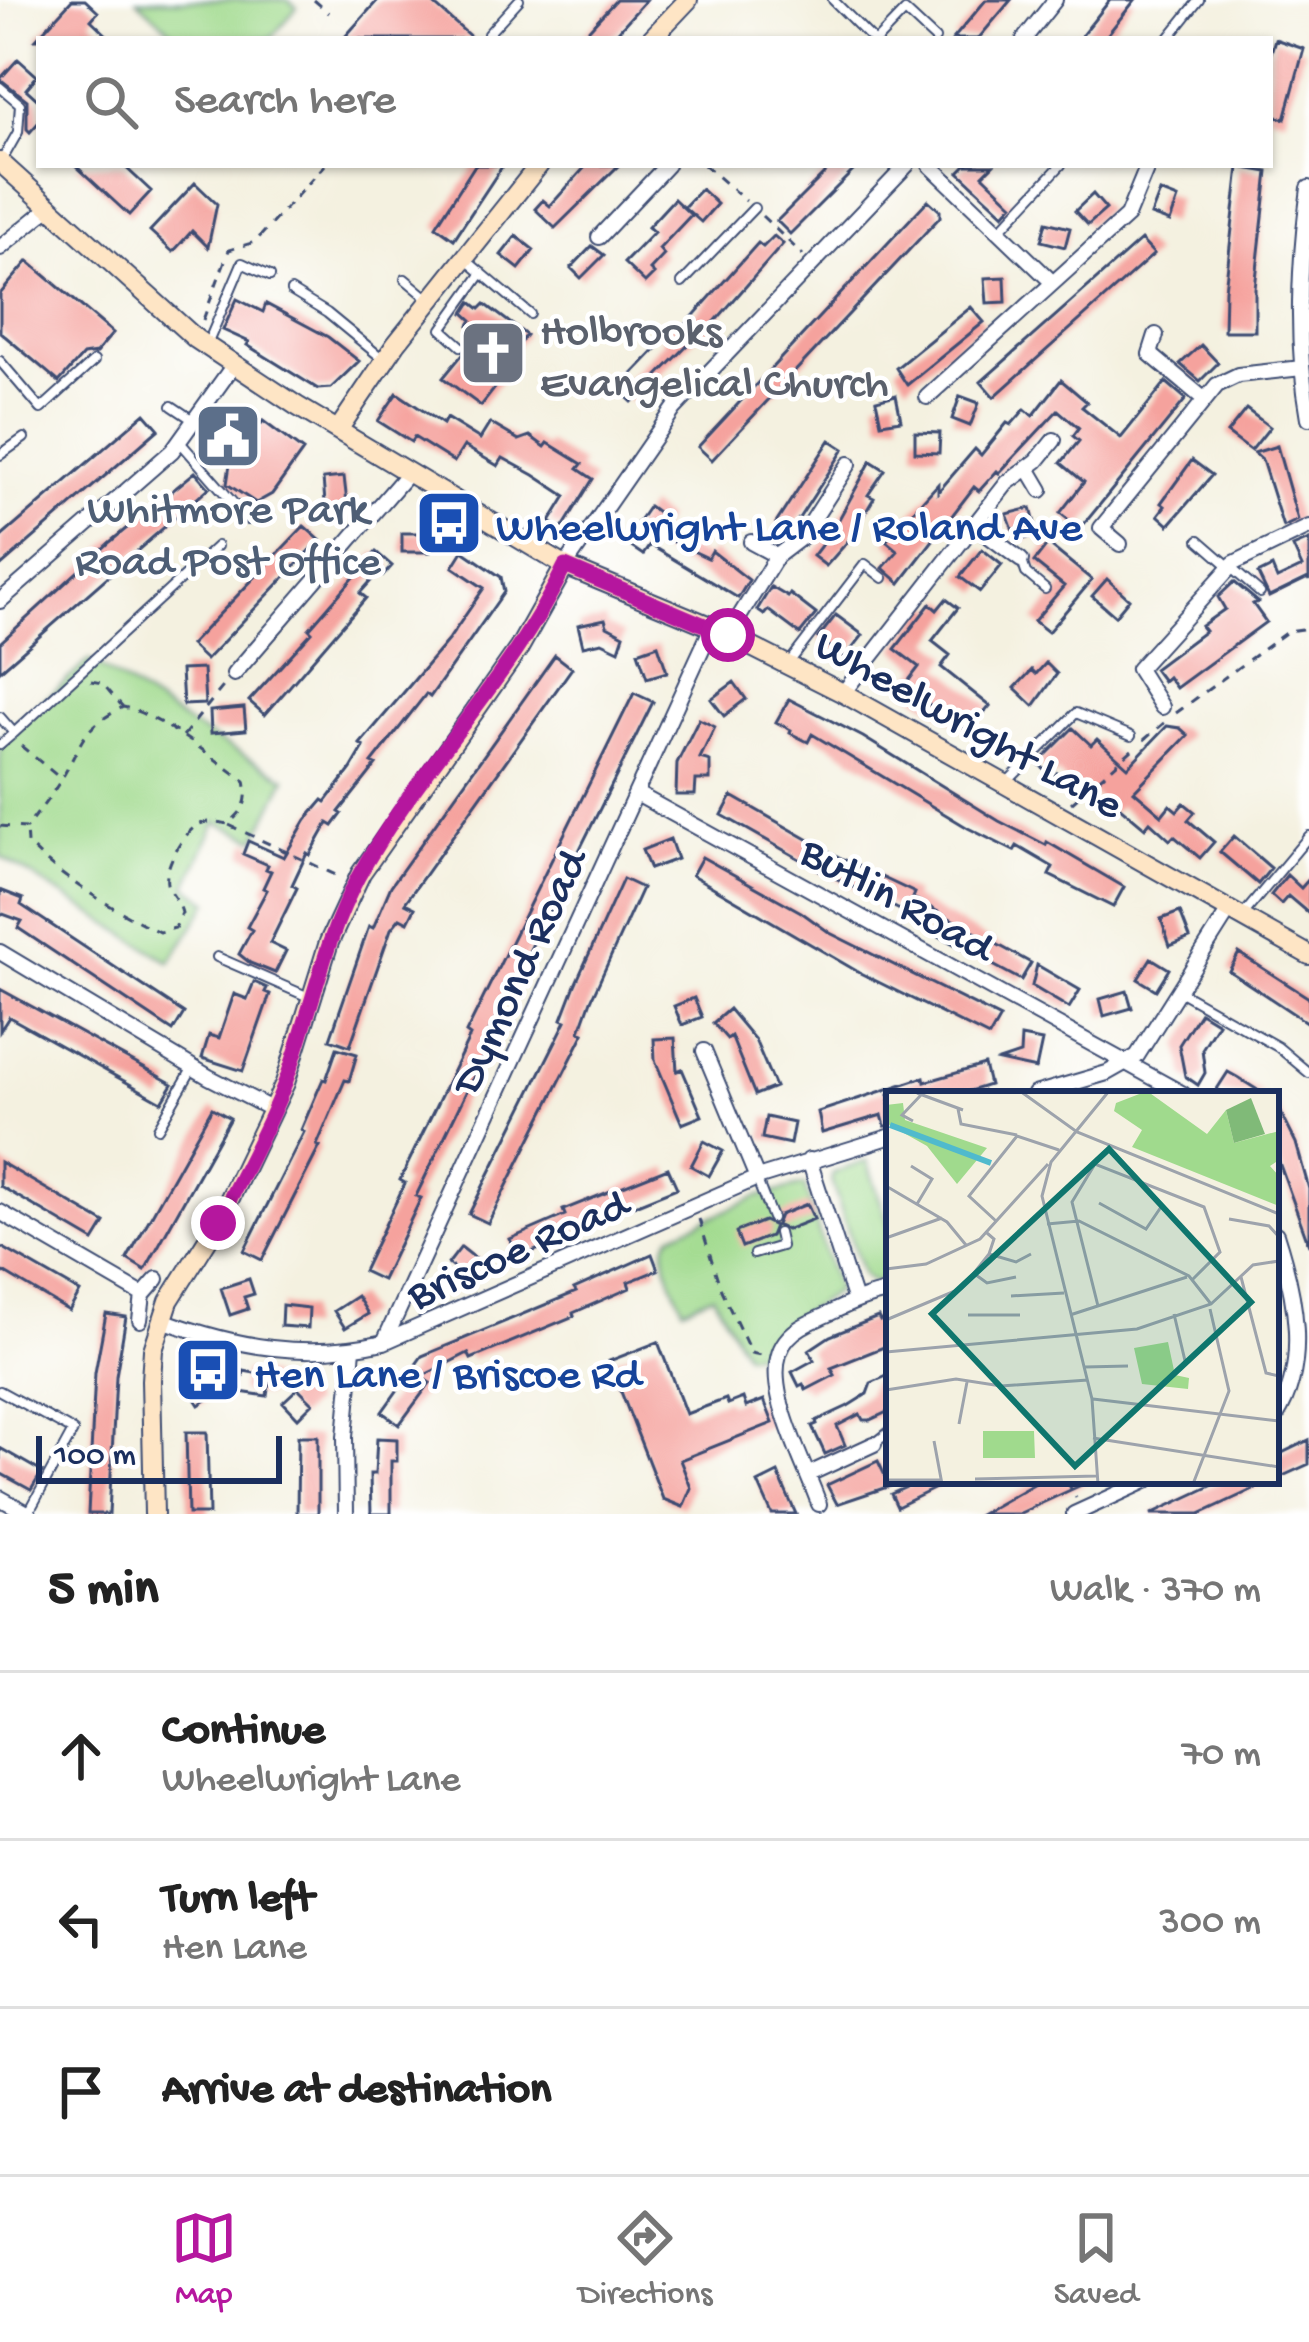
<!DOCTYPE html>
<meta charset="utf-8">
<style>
body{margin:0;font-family:"Gochi Hand",sans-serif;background:#f6f6f6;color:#222}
.scale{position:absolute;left:36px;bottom:30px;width:246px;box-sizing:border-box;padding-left:12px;border:6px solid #1b2f5e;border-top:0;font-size:33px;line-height:42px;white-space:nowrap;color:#1b2f5e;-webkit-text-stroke:9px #fff;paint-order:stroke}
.stop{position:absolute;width:36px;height:36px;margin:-27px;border:9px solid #b5179e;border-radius:50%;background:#fff}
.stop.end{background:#b5179e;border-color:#fff;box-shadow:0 3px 12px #0008}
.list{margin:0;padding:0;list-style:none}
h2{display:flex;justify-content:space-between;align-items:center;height:156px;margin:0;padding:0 48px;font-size:51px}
h2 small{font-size:39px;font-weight:400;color:#767676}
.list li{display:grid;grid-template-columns:78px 1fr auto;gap:36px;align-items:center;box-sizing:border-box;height:168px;padding:0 48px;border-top:3px solid #e0e0e0}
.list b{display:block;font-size:45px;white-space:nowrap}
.list p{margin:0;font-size:39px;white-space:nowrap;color:#767676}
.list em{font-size:39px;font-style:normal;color:#767676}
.icon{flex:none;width:66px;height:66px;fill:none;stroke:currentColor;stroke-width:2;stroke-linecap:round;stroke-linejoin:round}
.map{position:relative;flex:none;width:1309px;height:1514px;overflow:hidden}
.search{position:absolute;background:#fff;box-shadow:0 3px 9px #0004;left:36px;right:36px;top:36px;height:132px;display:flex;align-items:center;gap:30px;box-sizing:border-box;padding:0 42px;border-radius:0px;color:#767676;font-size:45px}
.sheet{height:660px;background:#fff}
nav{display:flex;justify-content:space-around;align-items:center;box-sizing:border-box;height:168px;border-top:3px solid #e0e0e0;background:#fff;font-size:33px;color:#767676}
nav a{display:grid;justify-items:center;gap:6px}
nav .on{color:#b5179e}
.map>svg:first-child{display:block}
.green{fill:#a0da8d;stroke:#5e8476;stroke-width:3}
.building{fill:#f5a29d}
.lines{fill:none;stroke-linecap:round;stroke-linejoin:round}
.lane-casing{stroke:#3c4c72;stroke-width:12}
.street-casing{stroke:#3c4c72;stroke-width:18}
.secondary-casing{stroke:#3c4c72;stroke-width:22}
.path{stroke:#3c4c72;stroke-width:3;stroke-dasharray:9 9;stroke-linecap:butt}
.lane{stroke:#fff;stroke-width:8}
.street{stroke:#fff;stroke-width:14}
.secondary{stroke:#fee5c5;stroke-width:18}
.route{stroke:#b5179e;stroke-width:15}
.labels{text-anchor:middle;stroke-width:9;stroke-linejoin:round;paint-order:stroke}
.worship-label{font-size:45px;fill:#5b616d;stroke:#fff;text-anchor:start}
.service-label{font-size:45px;fill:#4e5e75;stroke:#fff}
.transit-label{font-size:45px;fill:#164399;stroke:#fff;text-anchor:start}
.street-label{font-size:45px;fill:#1b2f5e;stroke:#fff}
.inset-river{fill:none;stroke:#50bacd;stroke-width:6}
.inset-road{fill:none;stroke:#9da3ac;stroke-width:3}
.view{fill:#0f766e;fill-opacity:0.15;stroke:#0f766e;stroke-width:6}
.inset-edge{fill:none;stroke:#1b2f5e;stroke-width:6}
</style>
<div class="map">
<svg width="1309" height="1514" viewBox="0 0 1309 1514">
<rect width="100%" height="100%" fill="#fff"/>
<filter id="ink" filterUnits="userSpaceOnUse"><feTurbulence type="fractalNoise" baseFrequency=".00833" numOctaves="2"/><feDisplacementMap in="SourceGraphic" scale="24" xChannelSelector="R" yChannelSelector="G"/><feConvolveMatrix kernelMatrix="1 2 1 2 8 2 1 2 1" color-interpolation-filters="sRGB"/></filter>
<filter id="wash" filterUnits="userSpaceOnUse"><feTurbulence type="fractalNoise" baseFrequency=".004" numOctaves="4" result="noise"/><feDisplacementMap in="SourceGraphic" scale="48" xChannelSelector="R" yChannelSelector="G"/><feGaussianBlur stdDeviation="2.7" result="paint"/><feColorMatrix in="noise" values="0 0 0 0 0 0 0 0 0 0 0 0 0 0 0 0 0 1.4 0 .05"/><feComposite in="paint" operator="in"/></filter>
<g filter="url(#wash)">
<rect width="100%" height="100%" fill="#f4f1e0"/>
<!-- green -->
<path class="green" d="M137,0H288L297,8L270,39H180Z
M90,660L191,726L286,778L256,839L216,822L187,886L209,902L170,962L0,856V738Z
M867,1161L889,1226V1281L871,1282L863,1276L831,1180L833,1173Z
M804,1185L837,1291L784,1324L766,1352L745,1354L713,1295L683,1308C675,1286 655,1255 671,1235L757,1197Z"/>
<g id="blocks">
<!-- building -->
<path class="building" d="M72,0H85L98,12L91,20L111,39H36Z
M378,0H429L473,39H343Z
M616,0H646L611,39H580Z
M986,0H1011L978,39H953Z
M1110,0H1135L1104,39H1079Z
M1275,39L1304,49L1285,119L1270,115V56Z
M18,59L37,76L26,89L39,101V122L30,132L27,129V100L0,79Z
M75,165H123L151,191L129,215Z
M475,165H503L454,239L436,226Z
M587,165H619L555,228L535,209L543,200L550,206Z
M833,165H859L790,234L777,221Z
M966,165H993L983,175L1013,204L1004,214L959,172Z
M1239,167L1268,172L1255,288V331H1224L1225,290Z
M195,183L217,204L208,247L192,231L173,252L150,231Z
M701,189L717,204L701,222L684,207Z
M1160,192L1178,199L1170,222L1151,215Z
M1093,194L1106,209L1088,225L1075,211Z
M674,199L691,215L659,249L664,255L650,270L654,274L645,283L624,263L654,232L648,227Z
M928,200L940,211V217L712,460L698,447Z
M1046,222L1070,228L1065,247L1041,241Z
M516,236L534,250L519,269L501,255Z
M774,236L783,244L705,333L702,331L632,402L618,389L665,340L662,337L674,324L681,330L758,243L763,247Z
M1141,240L1154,254L994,397L981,382Z
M592,246L604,255L581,278L571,268Z
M28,261L113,333L96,353L83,355L59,382L0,332V294Z
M1005,277L1006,302L987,303L985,278Z
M237,299L263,312L266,304L328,337L359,361L331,388L318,389L247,345L249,342L223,330Z
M471,302L480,309L485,304L526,335L495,374L502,379L481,406L443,378L480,333L469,325L472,320L464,313Z
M971,307L984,322L907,385L896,368Z
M1201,345L1218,363L1200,381L1180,364Z
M1061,380L1087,402L1082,407L1121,438L1166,382L1186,399L1080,529L1060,513L1084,482L1061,463L1079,441L1073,436L1079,428L1058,410L999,473L997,471L979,491L974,487L900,583L883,568L898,551L886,541L938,484V492L975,449L981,455L1007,423L1011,425L1025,409L1033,416Z
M397,393L443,424L446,418L480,439L490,423L519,440L530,436L545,447L548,443L582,464L578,469L593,479L562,529L550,522L566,496L534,475L503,458L498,466L464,446L454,462L414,437L411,442L378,421Z
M896,395L901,420L881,423L876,400Z
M960,396L979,403L970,426L952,419Z
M1246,409L1270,427L1251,451L1227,433Z
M240,411L261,424L263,421L303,451L272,494L256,503L227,484L231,458L215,447Z
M145,413L159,429L0,567V538Z
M915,432L940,433L939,453L915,452Z
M830,440L844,449L790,532L776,523Z
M1277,446L1298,520L1283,527L1262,460L1254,453Z
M1192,460L1212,475L1169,525L1158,515L1165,506L1161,503Z
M871,461L885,470L868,495L874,498L849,540L826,566L813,556L833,530Z
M195,472L209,488L0,671V643L110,542Z
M344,477L348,511L326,514L323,479Z
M649,506L667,519L657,534L708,558L712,551L749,580L738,598L650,545L643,555L624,542Z
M1031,508L1038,535L1017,541L1007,514Z
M304,526L320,540L206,660L190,645Z
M402,533H430V552H402Z
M1309,540V581L1308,578L1269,597L1258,574L1272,567L1277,579L1302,567L1293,547Z
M1048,544L1092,580L1048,632L1034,621L1064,586L1034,562Z
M982,549L1002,565L980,592L960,577Z
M463,551L501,577L504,592L430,697L426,694L372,763L376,765L339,812L342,814L333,826L328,823L310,855L307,853L292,885L297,888L270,943L286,951L275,973L250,963L239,954L252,930L247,927L267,890L263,888L271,871L266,869L268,865L243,854L248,841L284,857L306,820L323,800L326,802L351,769L364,747L360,744L449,639L484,588L453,567Z
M376,552L392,566L383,576L379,572L360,593L366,598L265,715L249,701L312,632L309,629Z
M1107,579L1129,599L1115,616L1092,596Z
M1234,582L1258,602L1253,604L1266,622L1176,688L1168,677L1163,681L1154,669L1205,631L1201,626L1225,609L1218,597Z
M771,587L788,597L790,594L816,614L800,634L768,610L764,615L757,610Z
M946,599L958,608L932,641L950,655L941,667L990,706L969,731L903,688L919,667L895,649L930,604L937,610Z
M836,615L863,635L845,658L818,638Z
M605,619L607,626L624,635L619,650L602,642L583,646L578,625Z
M658,645L667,672L647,678L638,652Z
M555,655L572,668L405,903L415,908L408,922L400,918L391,929L350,1046L330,1039L369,926L373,928L391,886Z
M1046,663L1057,674L1034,706L1015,688L1032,670L1036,674Z
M203,669L205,704L183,705L181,670Z
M734,682L746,699L724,716L711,699Z
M634,693L653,702L480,1050L485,1053L416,1196L421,1198L382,1280L363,1271L405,1183L400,1180L470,1036L466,1033Z
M789,699L863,737L999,821L1046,845L1047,842L1124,887L1113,907L1049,875L1053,867L1017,846L1014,851L968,828L812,734L808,742L790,733L791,730L776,722Z
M244,708L246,730L211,733L210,711Z
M699,719L715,727L700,758L710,761V780H696L695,795H676L677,763Z
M1167,726L1180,728L1188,735L1134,791L1162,815L1170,805L1177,811L1184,803L1195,812L1188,820L1214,842L1200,858L1174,836L1170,840L1150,822L1145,828L1119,806L1112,813L1085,786L1078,793L1057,773L1053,778L1038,763L1073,728L1091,745L1097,739L1128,767Z
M732,796L839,857L915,893L913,898L1031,963L1021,980L911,921L914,917L819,870L722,815Z
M1234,836L1271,868L1258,884L1220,852Z
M670,839L677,859L650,869L642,850Z
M702,857L801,912L830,933L1000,1018L989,1037L860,973L692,875Z
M1287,875L1301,888L1309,879V914L1288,896L1281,904L1271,895Z
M623,879L642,888L591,1000L580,1031L584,1033L488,1223L469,1214L566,1021L562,1019L575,985Z
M0,890L23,899L21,905L184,1013L173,1031L18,928L22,921L0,913Z
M1180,912L1190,938L1170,946L1161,919Z
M1239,953L1309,998V1024L1229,971Z
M1151,958L1169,969L1156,990L1138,979Z
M1037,965L1080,990L1069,1008L1032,986Z
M254,982L267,988L265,992L270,994L243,1071L202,1058L209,1035L219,1038L234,994L247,999Z
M0,989L173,1084L162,1102L9,1017L0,1031Z
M1127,991L1132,1008L1104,1016L1100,999Z
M694,998L702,1017L682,1025L674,1006Z
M729,1009L755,1040L775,1087L755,1095L731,1036L727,1039L713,1023Z
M1200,1012L1218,1023L1202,1049L1205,1073L1198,1085L1185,1076L1179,1045Z
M1021,1037L1042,1041L1036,1069L999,1061L1020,1054Z
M675,1038L677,1071L682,1069L702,1116L682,1124L655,1060L654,1039Z
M337,1048L357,1054L349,1081L345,1080L317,1145L320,1146L262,1260L244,1251L304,1132L301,1130L323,1079L326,1080Z
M984,1065L989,1085L960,1094H889V1126H885L882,1115L822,1133L818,1112L924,1077L925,1082Z
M1228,1072L1237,1077L1264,1094H1224L1217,1089Z
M1276,1103L1296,1143L1309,1189V1245L1276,1154Z
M212,1108L230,1118L145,1270L127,1259Z
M766,1117L794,1123L790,1144L762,1138Z
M704,1141L723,1151L709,1176L691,1166Z
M0,1162L105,1223L94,1241L0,1186Z
M668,1168L677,1188L563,1234L565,1238L518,1258L510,1239L565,1215L563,1210Z
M807,1204L814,1219L786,1230L776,1225L780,1215Z
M764,1221L774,1226L770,1236L742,1247L736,1232Z
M0,1246L80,1292L69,1311L0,1270Z
M461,1247L484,1265L471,1282L448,1264Z
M652,1254L658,1270L628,1282L630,1288L573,1313L574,1316L471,1359L468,1353L421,1377L430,1383L399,1425L382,1412L422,1356L576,1292L574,1289Z
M249,1279L254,1294L244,1297L248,1309L230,1315L221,1288Z
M357,1296L368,1314L345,1328L334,1311Z
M282,1305L309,1308L308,1328L281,1326Z
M106,1314L126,1317L116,1376L109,1514H88L95,1373Z
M878,1317L880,1321L889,1317V1345L831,1368L835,1375L806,1390L803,1384L799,1386L792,1372L814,1360L809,1350L830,1336Z
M658,1342L686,1414L726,1399L728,1404L743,1398L746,1407L764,1400L773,1423L680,1460L691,1488L683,1507L663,1499L609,1361Z
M244,1371L270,1376L267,1396L240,1392Z
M210,1373L222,1390L199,1405L188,1388Z
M889,1375V1411L870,1420H863L860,1414L837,1426L845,1445L825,1454L812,1426L817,1424L816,1421L848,1406L867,1394L871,1383Z
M298,1388L313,1403L298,1418L283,1402Z
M186,1432H207L209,1514H188Z
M298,1436H318V1514H297Z
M377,1438L397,1439V1461H391V1514H371L370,1474H375Z
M1309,1440V1464L1276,1479V1456Z
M0,1448L42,1472L31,1490L0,1473Z
M878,1461L890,1486L837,1504L827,1485Z
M778,1473L787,1494L796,1514H772L758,1483Z
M920,1481H950L897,1507L891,1494Z
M1039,1481H1090L1018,1514H981Z
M1222,1481H1271L1200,1514H1151Z"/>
</g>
</g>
<g filter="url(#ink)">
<use href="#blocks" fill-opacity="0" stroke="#3c4c72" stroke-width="3"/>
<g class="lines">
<!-- lane casing -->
<g class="lane-casing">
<path id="lane" d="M833,0L872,39
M493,39L488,34L519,0
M878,39L905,11L935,39
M1168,39L1199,0
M0,87L20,104L18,132L1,162
M1000,230L1061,165
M465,259L530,314
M405,279L430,300
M682,283L754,208
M291,291L327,313L383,359
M207,345L242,263L270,276
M461,346L442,329L482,273
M0,361L41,409L94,361
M172,406L193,420
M180,442L248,520
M0,455L24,438
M1199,540L1260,593
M1022,561L1026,573L1045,589
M788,664L865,564L883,578
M0,717L14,733L217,546
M0,745L14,733
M1006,783L1076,713L1131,736
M1243,915L1309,836
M217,957L311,998
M1179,991L1278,1047L1309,1073
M158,1128L192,1069
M757,1180L772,1218
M754,1254L781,1246L778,1233
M0,1391L73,1431L29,1512
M874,1444L889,1432"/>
</g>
<!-- street casing -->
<g class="street-casing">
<path id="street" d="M1024,39L1055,0
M930,165L1052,282
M1309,188C1299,264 1295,342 1309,418
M599,237L667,165
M0,248L50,207
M1156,335L1150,354L1205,400
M927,397L1127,216L1148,165
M1028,468L1041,490
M974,525L1021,560
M751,542L777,556
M1120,544L1101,528L1217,385L1238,375L1302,368
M565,566L674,409L907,165
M0,601L172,451L233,366
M728,635L777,556L802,537L849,464
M234,674L409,472
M843,693L1007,483L1037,461L1054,440
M1162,707L1138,669L1234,563L1309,527
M637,794L1183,1094
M0,952L209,1077L273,1110
M704,1051L757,1178
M1035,1094L1107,1073L1137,1056L1230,909
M809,1160L855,1301
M0,1212L143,1295
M1276,1234C1296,1296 1309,1365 1276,1417
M140,1320L143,1295L157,1279
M162,1320C237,1347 305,1360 384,1342L757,1178L889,1137
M384,1342L712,627
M809,1474L874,1444
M0,1498L29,1514
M819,1504C805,1462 754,1375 788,1338C798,1326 814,1321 828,1314C847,1305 867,1295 889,1292
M346,1514L345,1437L353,1349
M1074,1514L1146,1481"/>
</g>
<!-- secondary casing -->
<g class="secondary-casing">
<path id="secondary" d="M651,39L688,0
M0,162L196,339L297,406L565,566L712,627L843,693L1309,955
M338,430L396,344L539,165
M154,1514L151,1380L153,1350L169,1301L218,1223L285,1083L329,942L361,873L519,648L565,566"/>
</g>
<!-- path -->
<path class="path" d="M314,0L329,13
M704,165L746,201
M762,216L803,255
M203,320L229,250L255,242L325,165
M91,681L102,683L123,707
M1176,713L1288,631L1309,628
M183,736L226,683
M1144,740L1164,723
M21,746L60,778
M1071,803L1132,750
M229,825L340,877
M0,826L26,828C40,810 55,791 66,771C86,734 83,729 123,707C162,716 211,757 245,781C249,802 244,811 228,824C217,822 207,820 198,825C183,833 161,870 168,887C173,897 179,901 182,913L175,928L159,932C112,908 64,881 27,844L26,828
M699,1219L721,1290L751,1353L765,1356
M1067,1481L1076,1498"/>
<!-- lane -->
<use href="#lane" class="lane"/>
<!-- street -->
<use href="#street" class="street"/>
<!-- secondary -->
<use href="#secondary" class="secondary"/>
</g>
</g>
<g class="lines" filter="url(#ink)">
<!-- route -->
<path class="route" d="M218,1223C240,1177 267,1131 285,1083C311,1015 323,942 358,877C418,768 511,679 565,566L728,635"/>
</g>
<!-- icons -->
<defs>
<g id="church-square" transform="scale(3.45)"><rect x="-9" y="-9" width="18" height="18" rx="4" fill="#6b7280" stroke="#fff"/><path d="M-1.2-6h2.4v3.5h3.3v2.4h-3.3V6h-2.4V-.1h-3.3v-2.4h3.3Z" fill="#fff"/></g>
<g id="civic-square" transform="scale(3.45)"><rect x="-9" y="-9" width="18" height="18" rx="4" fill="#5c6f8a" stroke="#fff"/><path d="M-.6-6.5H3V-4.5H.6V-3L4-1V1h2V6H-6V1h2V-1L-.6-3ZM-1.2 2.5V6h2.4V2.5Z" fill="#fff"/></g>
<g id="bus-square" transform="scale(3.45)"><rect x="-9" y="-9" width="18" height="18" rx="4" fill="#1a4fb4" stroke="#fff"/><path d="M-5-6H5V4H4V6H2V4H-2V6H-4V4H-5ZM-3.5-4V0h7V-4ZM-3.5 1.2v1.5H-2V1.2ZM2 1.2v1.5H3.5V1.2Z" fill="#fff"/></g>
</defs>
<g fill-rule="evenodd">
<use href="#church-square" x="493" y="353"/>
<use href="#civic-square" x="228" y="436"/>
<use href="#bus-square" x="449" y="523"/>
<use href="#bus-square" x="208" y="1370"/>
</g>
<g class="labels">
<!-- worship labels -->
<g class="worship-label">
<text x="540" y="343">Holbrooks<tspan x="540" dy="52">Evangelical Church</tspan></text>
</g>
<!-- service labels -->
<g class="service-label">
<text x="228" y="521">Whitmore Park<tspan x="228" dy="52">Road Post Office</tspan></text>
</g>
<!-- transit labels -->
<g class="transit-label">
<text x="496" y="539">Wheelwright Lane / Roland Ave</text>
<text x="254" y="1386">Hen Lane / Briscoe Rd</text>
</g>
<!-- street labels -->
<g class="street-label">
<text transform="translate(971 721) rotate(29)" y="16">Wheelwright Lane</text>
<text transform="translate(899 896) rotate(29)" y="16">Butlin Road</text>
<text transform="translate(516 970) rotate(-65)" y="16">Dymond Road</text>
<text transform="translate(516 1246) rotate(-24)" y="16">Briscoe Road</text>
</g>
</g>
<!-- overview -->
<g transform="translate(886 1091)">
<rect width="393" height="393" fill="#f4f1e0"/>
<path d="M261,0L321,43L340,19L348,52L393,40V69L384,75L393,85V115L246,56L256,39L228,20L230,12ZM17,12L19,29L101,57L71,93L41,55L0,32V14ZM282,251L289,284L303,287L302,298L256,293L248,257ZM97,340H148L149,367H97Z" fill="#a0da8d"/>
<path d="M365,7L379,43L348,52L340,19Z" fill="#80ba78"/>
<path class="inset-river" d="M4,34L105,72"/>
<path class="inset-road" d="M134,0L191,41L393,123M31,2L77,19M72,18L75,33L131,44M27,30L16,24L35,4M25,75L46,88L31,113M0,95L61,131L80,154M213,112L260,138L275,116M343,128L383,135L393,146M110,130L83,105L131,45L173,59M161,133L193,130L303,185L325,213M0,147L56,127M103,163L130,171L145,163M0,178L40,173L94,148L162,73M90,184L101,192L130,186M355,186L380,282L393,285M125,205L178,202M212,215L186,111L209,73L318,116L334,161L307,188M288,223L300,274M82,224H134M184,224L301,186M0,229L76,197L103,163L108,148L101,142M0,261L251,238L325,213L367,174L393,170M199,276L242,275M0,299L70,288L115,295L202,289M207,308L393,330M73,333L81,291M207,347L393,376M48,350L56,393M89,388L210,385M0,389H56M212,393L206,308L156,105L165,71L223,0M307,393L343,300L324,218"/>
<path class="view" d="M223,58L365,211L189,375L46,223Z"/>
<rect width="393" height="393" class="inset-edge"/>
</g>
</svg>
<div class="scale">100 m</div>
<div class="stop" style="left:728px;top:635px"></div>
<div class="stop end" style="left:218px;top:1223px"></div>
<div class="search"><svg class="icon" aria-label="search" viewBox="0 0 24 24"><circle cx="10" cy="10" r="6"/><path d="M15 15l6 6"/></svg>Search here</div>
</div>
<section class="sheet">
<h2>5 min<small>Walk · 370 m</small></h2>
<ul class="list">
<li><svg class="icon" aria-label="ahead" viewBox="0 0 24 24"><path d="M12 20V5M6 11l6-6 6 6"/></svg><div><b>Continue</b><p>Wheelwright Lane</p></div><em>70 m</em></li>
<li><svg class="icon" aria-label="left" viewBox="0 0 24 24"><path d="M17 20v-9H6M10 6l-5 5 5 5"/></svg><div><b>Turn left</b><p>Hen Lane</p></div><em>300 m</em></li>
<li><svg class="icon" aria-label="arrive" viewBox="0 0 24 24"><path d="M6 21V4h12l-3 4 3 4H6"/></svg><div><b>Arrive at destination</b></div></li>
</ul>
</section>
<nav>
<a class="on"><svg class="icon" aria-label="map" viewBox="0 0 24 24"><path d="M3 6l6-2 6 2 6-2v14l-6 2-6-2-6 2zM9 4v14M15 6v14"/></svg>Map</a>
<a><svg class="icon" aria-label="directions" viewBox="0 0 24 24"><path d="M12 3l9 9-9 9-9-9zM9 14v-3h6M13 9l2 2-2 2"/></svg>Directions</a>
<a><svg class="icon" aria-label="saved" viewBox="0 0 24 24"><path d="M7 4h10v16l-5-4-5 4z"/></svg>Saved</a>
</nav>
